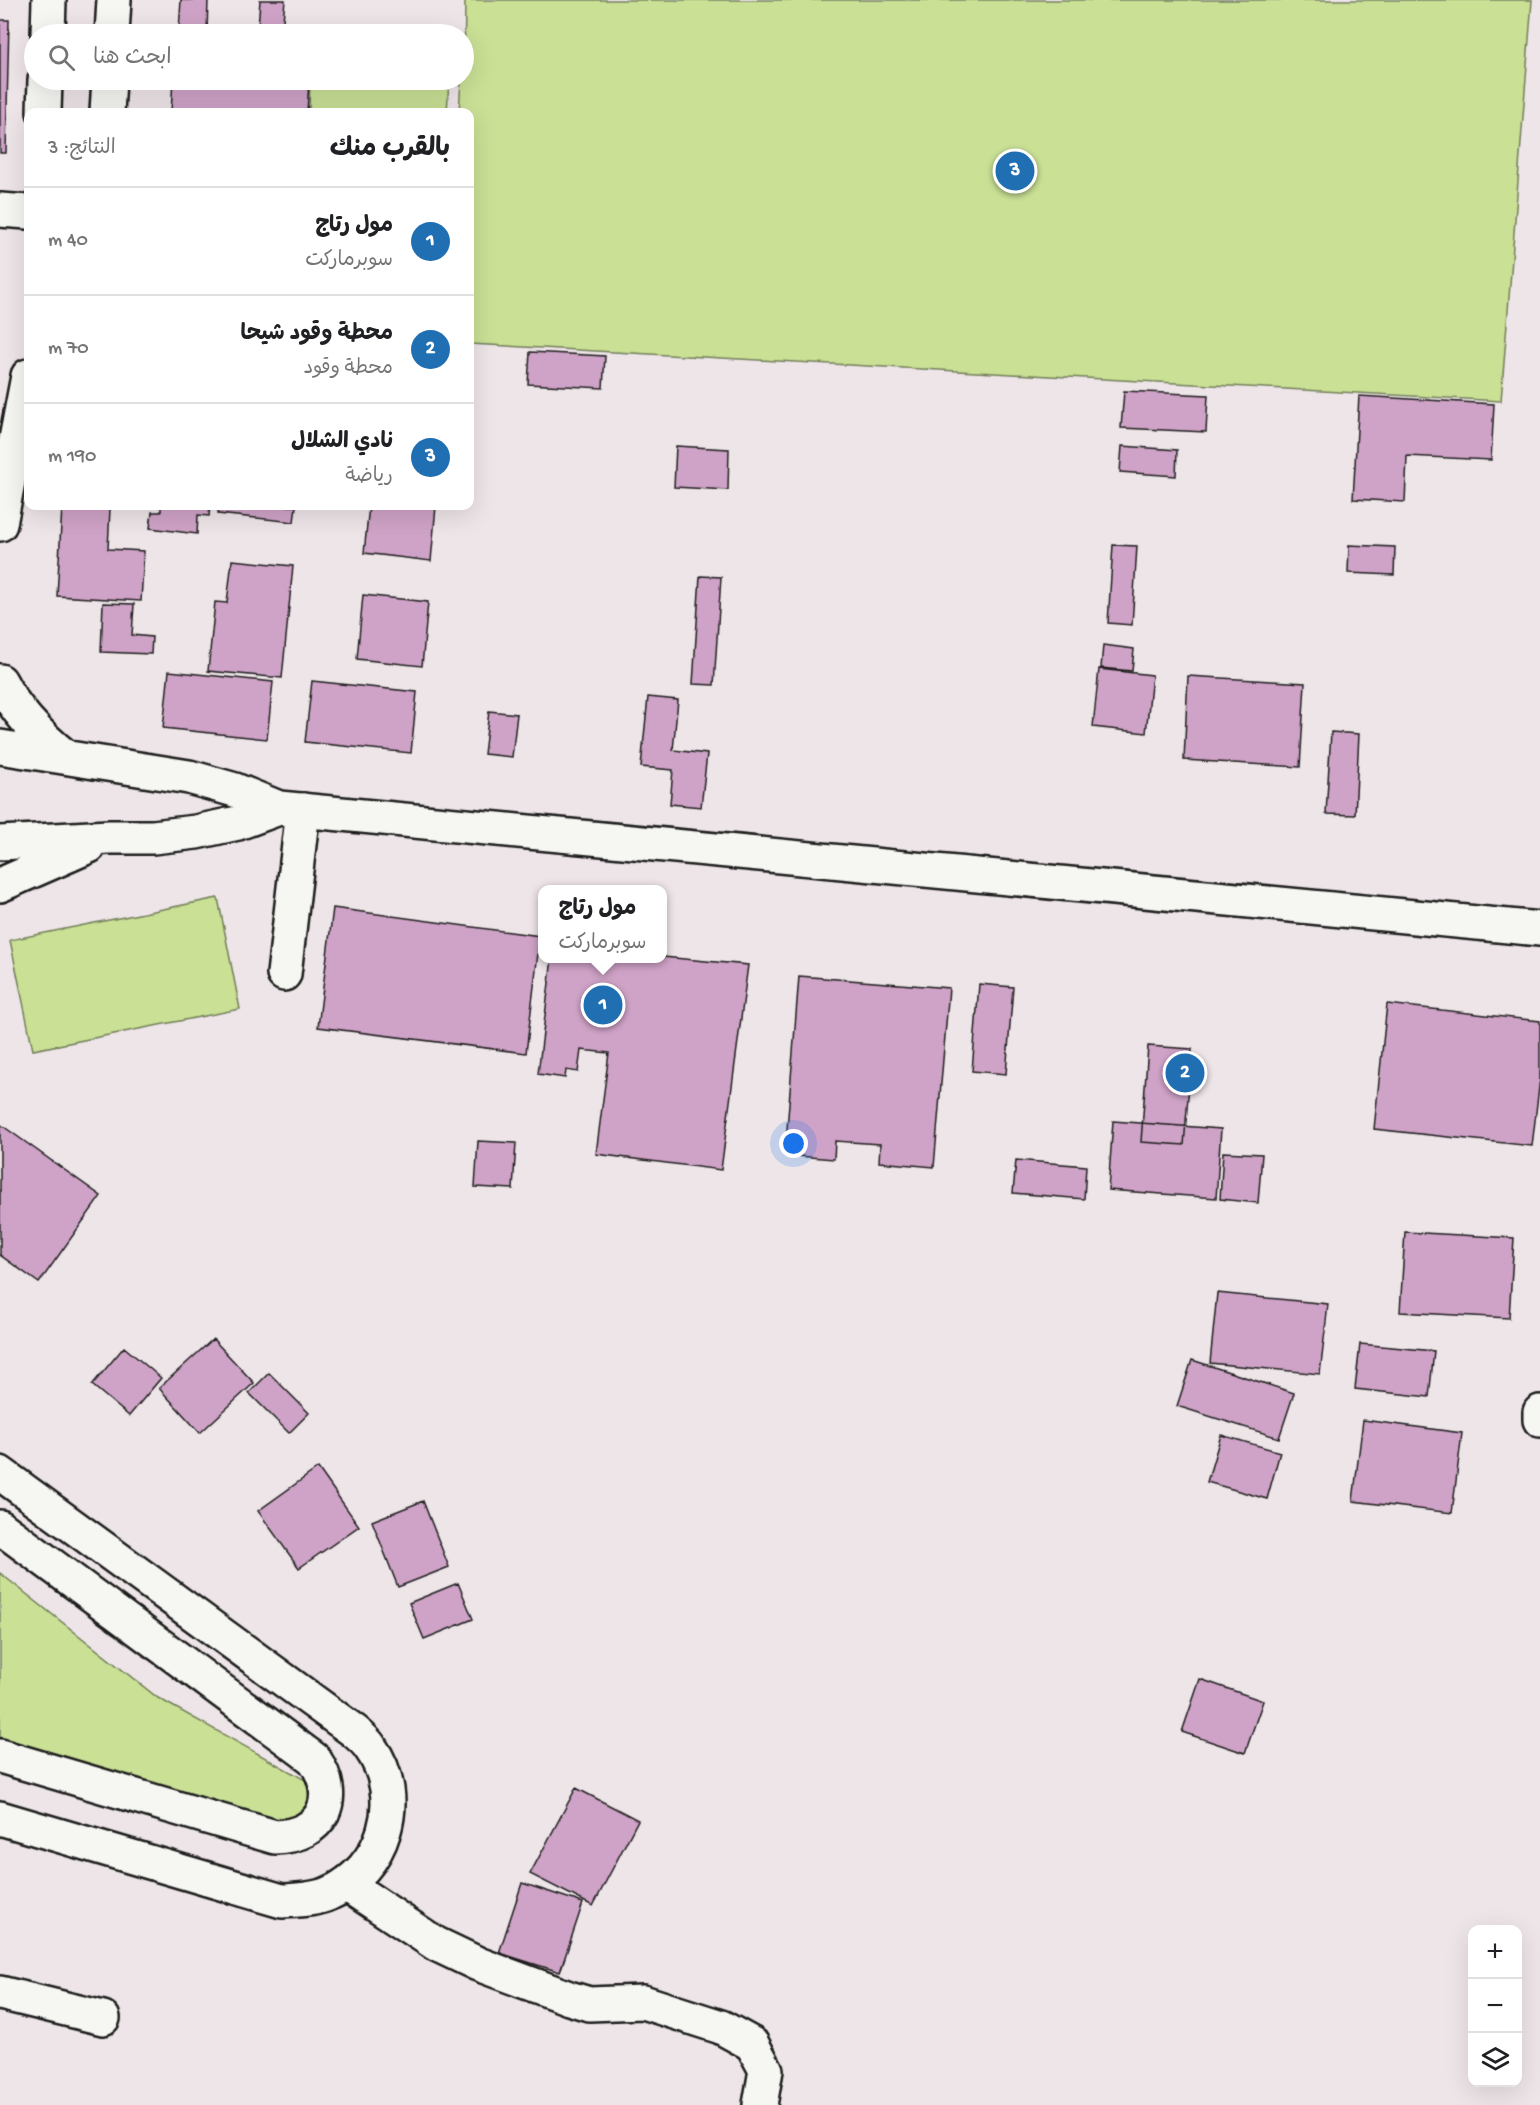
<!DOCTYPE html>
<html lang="ar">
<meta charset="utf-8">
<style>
body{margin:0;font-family:"Gochi Hand","Playpen Sans Arabic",sans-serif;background:#f6f6f6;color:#202124;direction:rtl}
.controls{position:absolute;right:18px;bottom:18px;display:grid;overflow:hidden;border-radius:12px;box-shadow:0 6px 24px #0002}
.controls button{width:54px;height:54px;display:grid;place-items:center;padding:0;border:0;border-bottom:2px solid #e0e0e0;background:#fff;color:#202124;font:30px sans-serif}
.you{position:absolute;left:794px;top:1144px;width:21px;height:21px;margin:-15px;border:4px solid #fff;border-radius:50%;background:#1a73e8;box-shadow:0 0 0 9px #1a73e833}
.badge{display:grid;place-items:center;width:39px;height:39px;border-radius:50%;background:#1f6fb2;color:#fff;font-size:20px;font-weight:700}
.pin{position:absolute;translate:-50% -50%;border:3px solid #fff;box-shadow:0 2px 6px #0006}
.popup{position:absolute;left:538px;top:885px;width:129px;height:78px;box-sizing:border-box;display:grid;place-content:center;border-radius:12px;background:#fff;filter:drop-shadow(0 2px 4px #0005);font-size:20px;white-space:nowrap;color:#757577}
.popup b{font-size:22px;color:#202124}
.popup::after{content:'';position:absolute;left:50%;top:100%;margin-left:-12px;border:12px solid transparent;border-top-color:#fff}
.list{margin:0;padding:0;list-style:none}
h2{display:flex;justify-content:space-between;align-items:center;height:78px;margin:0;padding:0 24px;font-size:26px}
h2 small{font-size:20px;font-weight:400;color:#757577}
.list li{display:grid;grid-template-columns:39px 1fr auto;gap:18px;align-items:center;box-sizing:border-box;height:108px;padding:0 24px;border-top:2px solid #e0e0e0}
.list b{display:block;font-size:22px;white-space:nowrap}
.list p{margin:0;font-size:20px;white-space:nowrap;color:#757577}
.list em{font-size:20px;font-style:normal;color:#757577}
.icon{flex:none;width:33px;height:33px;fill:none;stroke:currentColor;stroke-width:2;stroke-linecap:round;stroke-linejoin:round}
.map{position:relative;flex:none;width:1540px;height:2105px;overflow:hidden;direction:ltr}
.search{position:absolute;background:#fff;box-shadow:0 6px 24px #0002;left:24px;top:24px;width:450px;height:66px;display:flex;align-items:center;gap:15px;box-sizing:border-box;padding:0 21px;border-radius:33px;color:#757577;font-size:22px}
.panel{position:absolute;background:#fff;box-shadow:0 6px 24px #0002;left:24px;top:108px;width:450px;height:402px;border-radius:12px;direction:rtl}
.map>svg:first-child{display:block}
.green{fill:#c9e095;stroke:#727e58;stroke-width:1.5}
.building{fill:#cfa3c7;stroke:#1c1c1c;stroke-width:1.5}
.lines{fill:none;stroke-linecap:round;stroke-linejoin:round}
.minor-casing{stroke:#1c1c1c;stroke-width:38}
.major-casing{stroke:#1c1c1c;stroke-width:38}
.minor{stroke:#f6f6f2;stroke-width:33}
.major{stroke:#f6f6f2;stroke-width:33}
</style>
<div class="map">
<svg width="1540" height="2105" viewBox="0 0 1540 2105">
<rect width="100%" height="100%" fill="#eee5e9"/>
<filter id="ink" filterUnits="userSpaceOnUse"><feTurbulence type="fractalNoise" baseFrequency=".0167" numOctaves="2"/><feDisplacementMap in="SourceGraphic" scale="12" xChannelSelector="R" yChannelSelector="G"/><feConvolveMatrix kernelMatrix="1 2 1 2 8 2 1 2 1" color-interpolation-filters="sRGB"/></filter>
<g filter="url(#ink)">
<!-- green -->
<path class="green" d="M465,0H1532L1501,401L470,344V112H459L461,80H464Z
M310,80H449L447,112H309Z
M218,898L240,1009L33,1050L10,940Z
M0,1573L158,1698L307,1781L318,1796L315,1813L279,1823L0,1737Z"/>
<!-- building -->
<path class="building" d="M181,0H208L207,32L179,31Z
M260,0H285L282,31L258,28Z
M0,20H9L6,153H0Z
M173,80L309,81L307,112H171Z
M530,352L605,356L603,388L528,384Z
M1124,391L1208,395L1206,432L1121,428Z
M1359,396L1494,404L1491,460L1407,456L1405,502L1353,499Z
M676,446L729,449L728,490L674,487Z
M1122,446L1177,450L1176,476L1120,472Z
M161,506H210L209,516L198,515L197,534L150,528L152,512H161Z
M219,506H296L294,522L218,514Z
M369,506H436L431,561L364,553Z
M62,507L110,509L108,549L144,551L141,601L57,596Z
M1113,545L1137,546L1132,625L1108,623Z
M1349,545L1395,547L1394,575L1348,573Z
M232,560L293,566L282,678L208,671L215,602L227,603Z
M700,576L721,577L714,685L693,684Z
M363,595L428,602L422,666L357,659Z
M103,603L134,604L132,635L152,637L151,654L101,652Z
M1103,645L1134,649L1132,671L1101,668Z
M1099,669L1152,675L1146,733L1093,727Z
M169,671L273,682L267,739L163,728Z
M1188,676L1305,683L1300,767L1184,760Z
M312,681L417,692L411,753L305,742Z
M648,697L678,700L673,750L707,754L701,807L670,804L673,770L641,767Z
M489,711L517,714L512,757L484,754Z
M1331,732L1359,734L1355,815L1326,814Z
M333,908L540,936L526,1053L318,1027Z
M663,957L748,965L721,1170L596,1154L609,1053L581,1050L578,1072L566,1070L565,1078L538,1074L552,958Z
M799,976L949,988L934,1167L879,1162L880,1144L835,1141L834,1159L785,1155Z
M979,984L1013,987L1006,1074L972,1071Z
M1387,1004L1540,1021V1078L1532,1146L1374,1129Z
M1148,1046L1192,1049L1184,1145L1141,1142Z
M1113,1121L1221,1129L1216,1198L1108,1190Z
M0,1124L101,1196L39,1283L0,1255Z
M478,1141L516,1143L513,1189L475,1187Z
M1223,1152L1262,1154L1258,1203L1220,1199Z
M1016,1160L1086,1166L1084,1199L1013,1193Z
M1405,1232L1514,1238L1509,1318L1400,1312Z
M1217,1293L1328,1304L1320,1374L1210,1363Z
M213,1339L254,1383L200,1433L159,1388Z
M1360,1344L1434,1351L1429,1397L1355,1389Z
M124,1347L161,1378L129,1416L92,1385Z
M1192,1360L1294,1393L1279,1438L1177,1406Z
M269,1373L309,1413L289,1433L249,1393Z
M1363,1420L1462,1433L1452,1513L1353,1501Z
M1221,1435L1280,1452L1267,1499L1207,1482Z
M318,1468L359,1526L299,1568L258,1511Z
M423,1501L449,1567L398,1587L372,1521Z
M458,1583L473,1619L424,1639L409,1603Z
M1200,1679L1263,1701L1245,1753L1182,1732Z
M576,1788L638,1820L593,1906L530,1874Z
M522,1883L583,1903L560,1972L499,1953Z"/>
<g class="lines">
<!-- minor casing -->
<g class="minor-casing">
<path id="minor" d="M48,34L49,0
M112,34L114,0
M44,112L45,80
M107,112L109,80
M0,210L28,212
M0,524L28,376
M284,974L303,810
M1540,1420V1412
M346,1884L436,1944L478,1964L569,1998L589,2004L643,2002L721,2027L752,2044L766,2070L760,2105
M0,1993L103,2018"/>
</g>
<!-- major casing -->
<g class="major-casing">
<path id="major" d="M0,681C16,712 38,735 66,757
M0,747L189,777L235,790L279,808L1540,929
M0,843L109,837H153L196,832L238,823L279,808
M0,885L89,846
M0,1473L354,1731C360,1736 366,1741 370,1747C407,1799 384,1870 328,1894C314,1900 298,1900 282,1901L0,1818
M0,1527L314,1759C341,1798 323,1836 275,1837L0,1756"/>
</g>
<!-- minor -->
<use href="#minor" class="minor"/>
<!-- major -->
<use href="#major" class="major"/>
</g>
</g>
</svg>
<div class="controls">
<button>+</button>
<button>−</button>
<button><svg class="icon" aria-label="layers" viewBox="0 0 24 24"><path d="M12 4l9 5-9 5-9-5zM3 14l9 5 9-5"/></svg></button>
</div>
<div class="you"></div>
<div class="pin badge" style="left:603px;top:1005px">1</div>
<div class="popup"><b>مول رتاج</b>سوبرماركت</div>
<div class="pin badge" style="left:1185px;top:1073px">2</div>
<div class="pin badge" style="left:1015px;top:171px">3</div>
<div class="search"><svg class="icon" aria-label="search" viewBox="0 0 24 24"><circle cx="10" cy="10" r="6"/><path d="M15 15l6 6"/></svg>ابحث هنا</div>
<section class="panel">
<h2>بالقرب منك<small>النتائج: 3</small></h2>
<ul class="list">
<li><span class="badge">1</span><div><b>مول رتاج</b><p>سوبرماركت</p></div><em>40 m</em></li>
<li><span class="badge">2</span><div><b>محطة وقود شيحا</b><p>محطة وقود</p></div><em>70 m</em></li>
<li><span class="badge">3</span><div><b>نادي الشلال</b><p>رياضة</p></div><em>190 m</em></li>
</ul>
</section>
</div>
